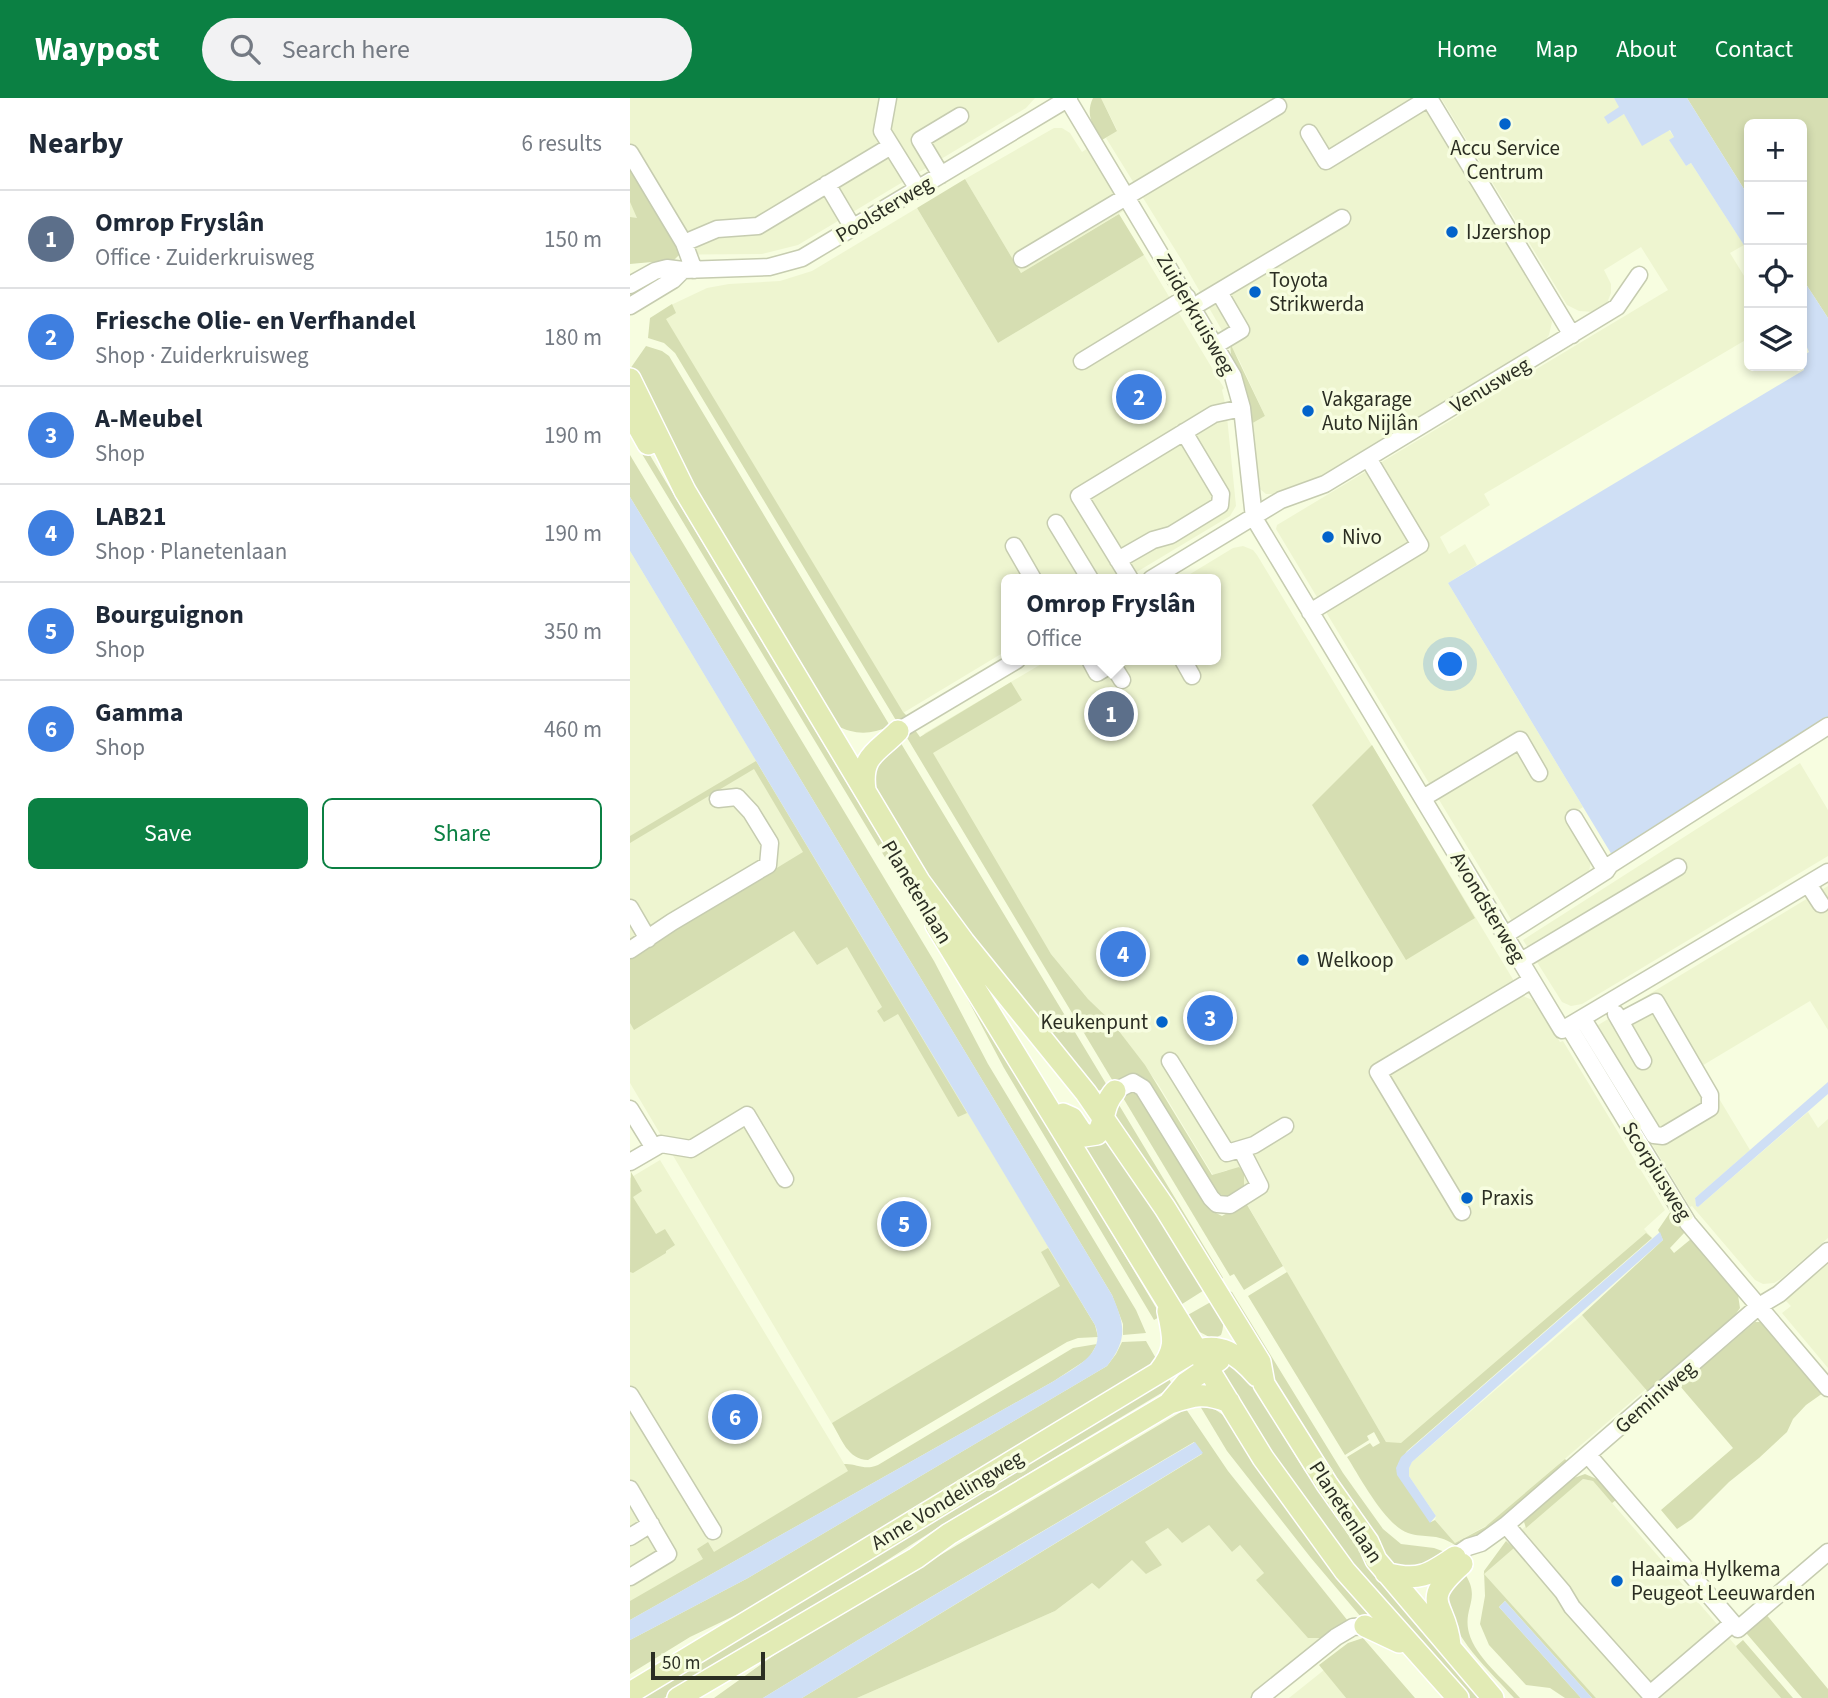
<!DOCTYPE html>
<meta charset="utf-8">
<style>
body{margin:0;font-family:"Source Sans 3",sans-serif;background:#f2f2f3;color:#1f2937}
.controls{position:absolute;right:21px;top:21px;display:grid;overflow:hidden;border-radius:10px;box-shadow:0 4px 10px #0003}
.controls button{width:63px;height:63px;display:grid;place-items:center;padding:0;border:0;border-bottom:2px solid #e0e1e3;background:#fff;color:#1f2937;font:35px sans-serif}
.scale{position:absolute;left:21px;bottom:18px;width:114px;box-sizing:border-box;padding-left:7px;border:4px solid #2b2e23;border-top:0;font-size:19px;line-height:24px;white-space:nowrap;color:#2b2e23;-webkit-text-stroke:5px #f7fde0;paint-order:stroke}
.you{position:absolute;left:821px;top:567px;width:24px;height:24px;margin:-18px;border:5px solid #fff;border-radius:50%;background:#1a73e8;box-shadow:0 0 0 10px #1a73e833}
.badge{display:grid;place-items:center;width:46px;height:46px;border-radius:50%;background:#0b8043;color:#fff;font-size:23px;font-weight:700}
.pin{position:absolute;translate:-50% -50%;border:4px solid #fff;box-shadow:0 2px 7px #0006}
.popup{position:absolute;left:371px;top:476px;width:220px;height:91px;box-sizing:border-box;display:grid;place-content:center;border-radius:10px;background:#fff;filter:drop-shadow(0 2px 5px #0005);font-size:23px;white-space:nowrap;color:#747a83}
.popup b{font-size:26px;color:#1f2937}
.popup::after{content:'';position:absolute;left:50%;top:100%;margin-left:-14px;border:14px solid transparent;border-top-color:#fff}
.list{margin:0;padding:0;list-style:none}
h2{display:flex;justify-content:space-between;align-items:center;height:91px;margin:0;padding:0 28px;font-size:30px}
h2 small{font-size:23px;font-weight:400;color:#747a83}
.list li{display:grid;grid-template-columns:46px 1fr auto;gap:21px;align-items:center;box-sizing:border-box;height:98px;padding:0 28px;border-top:2px solid #e0e1e3}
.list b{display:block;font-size:26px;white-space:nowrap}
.list p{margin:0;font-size:23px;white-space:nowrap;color:#747a83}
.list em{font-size:23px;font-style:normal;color:#747a83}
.actions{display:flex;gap:14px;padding:21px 28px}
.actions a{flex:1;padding:16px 0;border:2px solid #0b8043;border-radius:10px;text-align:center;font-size:24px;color:#0b8043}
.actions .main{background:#0b8043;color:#fff}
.icon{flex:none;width:38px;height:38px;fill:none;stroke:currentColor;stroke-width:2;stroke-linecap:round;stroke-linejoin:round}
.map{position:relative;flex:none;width:1198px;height:1600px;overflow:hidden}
header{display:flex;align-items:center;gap:42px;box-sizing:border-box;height:98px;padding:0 35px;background:#0b8043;color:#fff}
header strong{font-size:33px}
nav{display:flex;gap:38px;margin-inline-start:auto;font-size:24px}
.search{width:490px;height:63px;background:#f2f2f3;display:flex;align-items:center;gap:18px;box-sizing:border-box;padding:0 24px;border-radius:38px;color:#747a83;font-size:26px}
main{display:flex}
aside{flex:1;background:#fff}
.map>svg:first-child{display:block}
.built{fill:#eef5d0}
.green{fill:#d6deb2}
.water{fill:#cfdff5}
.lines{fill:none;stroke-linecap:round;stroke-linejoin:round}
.minor-casing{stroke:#c6ccb0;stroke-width:19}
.major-casing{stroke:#fff;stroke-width:24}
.minor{stroke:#fff;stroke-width:16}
.major{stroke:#e2ebb5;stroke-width:21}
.poi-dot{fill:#0363cb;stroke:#f7fde0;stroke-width:2.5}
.labels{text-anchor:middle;stroke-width:7;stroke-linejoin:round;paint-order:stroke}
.poi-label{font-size:21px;fill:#2b2e23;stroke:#f7fde0;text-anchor:start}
.street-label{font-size:21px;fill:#2b2e23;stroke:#f7fde0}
</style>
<header>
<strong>Waypost</strong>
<div class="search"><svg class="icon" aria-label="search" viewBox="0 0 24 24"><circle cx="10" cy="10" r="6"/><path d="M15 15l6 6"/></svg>Search here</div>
<nav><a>Home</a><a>Map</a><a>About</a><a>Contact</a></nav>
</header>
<main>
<aside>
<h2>Nearby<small>6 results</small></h2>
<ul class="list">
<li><span class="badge" style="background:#5c6f8a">1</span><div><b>Omrop Fryslân</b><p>Office · Zuiderkruisweg</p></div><em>150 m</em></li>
<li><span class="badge" style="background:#3f7fe0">2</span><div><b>Friesche Olie- en Verfhandel</b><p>Shop · Zuiderkruisweg</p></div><em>180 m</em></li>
<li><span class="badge" style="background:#3f7fe0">3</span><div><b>A-Meubel</b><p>Shop</p></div><em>190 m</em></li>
<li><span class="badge" style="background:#3f7fe0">4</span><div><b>LAB21</b><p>Shop · Planetenlaan</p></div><em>190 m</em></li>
<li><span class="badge" style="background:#3f7fe0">5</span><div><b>Bourguignon</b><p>Shop</p></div><em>350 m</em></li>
<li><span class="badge" style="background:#3f7fe0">6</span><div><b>Gamma</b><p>Shop</p></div><em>460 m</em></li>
</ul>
<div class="actions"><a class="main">Save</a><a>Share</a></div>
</aside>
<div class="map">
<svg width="1198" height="1600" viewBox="0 0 1198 1600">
<rect width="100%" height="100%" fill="#f7fde0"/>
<!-- built -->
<path class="built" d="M0,0H405L396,10L168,147L132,156L0,157Z
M471,0H790L918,213L922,224L919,237L913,245L690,380L662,388L646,396H636L630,391L627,384L621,326L635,318L610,264L554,166L476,40L487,32Z
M811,0H984L990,9L978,25L994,16L1039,32L1044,39L1040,43L1056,68L1061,65L1114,147L1100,155L1119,186V240L854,396L860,407L810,439L819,456L835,446L847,467L818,485L953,709L936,720L961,762L959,774L882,823L646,431L647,427L1038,192L1011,149L974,172L981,186V195L977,205L970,212L965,214L949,213L937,207Z
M424,30H432L440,35L452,54L458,50L495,112L391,175L335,81Z
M287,110L368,245L514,157L594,290L592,292L596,309L606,408L600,418L495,481H376V553L273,615L33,217L41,207L77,190L99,186L150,183L182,173Z
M613,448L623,452L627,457L893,898L905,903L930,944L933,943L1035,1112L1014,1131L1022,1140L777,1353L756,1344L597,1072L583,1077L528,986L482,924L458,901L421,856L289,642L295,635L418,562H586V481H552L603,450Z
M0,453L454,1208L217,1351L0,985Z
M1170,665L1198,712V758L952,906L941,908L932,904L893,842Z
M1198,788V932L1180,903L1070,969L1120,1052L1065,1100L1066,1108L1068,1109L1178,1014L1188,1030L1198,1021V1140L1151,1181L1144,1185L1133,1186L1125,1182L1062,1108L1060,1109L955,935Z
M30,1062L230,1392L0,1522V1080Z
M1198,1166V1270L1152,1215L1161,1208L1155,1202Z
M952,1217L1016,1291L859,1426L825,1445L805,1422L806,1418L779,1378V1369L782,1364Z
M953,1381L963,1383L1151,1600H966L853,1476L883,1450L878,1443Z
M579,1427L602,1454L610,1447L634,1475L627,1482L697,1540L622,1600H227L425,1513L462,1485L469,1491L503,1461L532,1467L514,1444L538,1430Z
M694,1572L716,1600H659Z"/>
<!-- green -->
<path class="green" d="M463,0H471L487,33L472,42C463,28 455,17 463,0Z
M1057,0H1198V220L1172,180V26H1119V99Z
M0,69L49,152V157L44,162L0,166V119L7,120L0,104Z
M335,81L391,175L489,116L514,157L368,245L287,110Z
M42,206L46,215L36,221L273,614L277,618L267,624L45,255L34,245L18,240L20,220Z
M601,247L635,318L621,326C619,310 617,295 612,280C608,269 598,258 601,247Z
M16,248L32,253L39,258L260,628C240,637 225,637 205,627L59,391L0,271Z
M0,324L338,887L384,972L531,1218L524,1222L374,970L318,864L0,336Z
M0,357L304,863L358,966L506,1212L516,1235L493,1237V1226L482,1197L0,399Z
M381,584L392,602L303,655L421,856L458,901L482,924L515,967L582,1077L609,1069L614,1074V1088L601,1098H593L584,1092L516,981L505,976L484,985L276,638L285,632L290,639Z
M269,642L478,989L473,992L464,993L374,887L250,708C240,672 244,668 269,642Z
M742,647L845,820L776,862L682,707Z
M126,663L337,1015L328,1019L268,916L254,924L247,913L252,909L217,849L187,867L164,833L4,932L0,925V860L173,754L124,671L0,745V738Z
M501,994L511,999L580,1112L592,1118L616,1105L653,1168L614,1192L604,1176L600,1178L492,998Z
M486,1002L592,1178L593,1180L586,1185L480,1013Z
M478,1035L579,1189L549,1208L453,1047Z
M1,1074L12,1093L3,1099L26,1136L35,1131L45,1147L36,1153V1155L3,1175L0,1174Z
M1041,1113L1055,1134L1040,1150L1044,1155L1061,1141L1108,1197L1110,1210L1103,1220L1018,1294L952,1217L1033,1142L1028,1132Z
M1016,1135L1022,1140L777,1353L768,1366L801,1424L805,1422L825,1445L855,1429L935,1361L938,1364L882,1412L833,1447L830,1443L825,1447C805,1434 796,1441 778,1435C755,1427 730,1379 717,1359L740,1345L743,1349L750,1345L744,1334L737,1338L739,1342L715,1357L618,1198L657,1174L756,1344L771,1345Z
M418,1150L465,1227L468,1239L448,1240L437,1244L238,1362C218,1362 211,1340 202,1325L430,1188L411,1154Z
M599,1193L602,1194L713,1375L753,1431L771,1446L804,1450L815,1454L801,1469C782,1469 750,1471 751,1444L704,1376L645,1284Z
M586,1201C591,1213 596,1224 591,1237L583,1241L566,1232L556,1218Z
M1125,1224H1132L1193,1295L1176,1307L1163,1321L1157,1334L1129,1360L1099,1384L1062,1421L1047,1431L1031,1412L1103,1350L1050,1288Z
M516,1243L528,1264L129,1506L60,1539L0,1576V1542L118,1480L477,1268L486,1256L492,1244Z
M467,1246L459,1260L424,1283L0,1522V1503L73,1461L67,1451L78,1444L84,1454L218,1373L214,1366C226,1365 234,1373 248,1367L443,1250Z
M597,1266H600L616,1277L674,1372L738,1462L852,1600H839L740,1492L641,1359L592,1274Z
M538,1279L543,1288L312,1427L153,1529L34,1600H8Z
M570,1308H580L596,1319L657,1412L707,1477L755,1531L731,1519L681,1460L597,1353Z
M556,1311L598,1373L718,1523L697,1540H678L626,1482L634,1475L610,1447L602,1454L579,1427L552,1445L538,1430L515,1444L532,1467L516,1476L502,1462L469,1491L462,1485L425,1513L227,1600H172L572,1356L564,1344L233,1539L133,1600H84L154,1550Z
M955,1376L969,1382L986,1402L982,1405L963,1383L953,1381L896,1430L894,1424L897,1419L944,1380Z
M876,1443L884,1450L854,1476L966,1600H962L875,1503L869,1509L951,1600H935L920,1590L896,1587L859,1547L850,1526L855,1498L854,1473Z
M833,1473C853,1501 832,1509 839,1535C846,1560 874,1581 890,1600H884C862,1575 818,1536 818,1502C818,1492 828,1481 833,1473Z
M1135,1515L1198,1591V1600H1172L1117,1536V1534Z
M733,1540L785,1600H716L689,1567L718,1545Z
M1113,1542L1163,1600H1151L1107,1550L1106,1548Z"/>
<!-- water -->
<path class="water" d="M984,0H1057L1119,99V155L1061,65L1056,68L1039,42L1044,39L1040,32L1012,48L994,16L978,26L974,19L989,9Z
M1172,180L1198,220V619L982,757L818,485L1174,272L1172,255L1174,257L1179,254L1172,238Z
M0,399L482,1197C495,1227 498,1241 477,1268L118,1480L0,1542V1522L424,1283C443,1270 477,1256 465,1227L0,453Z
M1198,984V996L1068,1109L1066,1108L1065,1100Z
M1030,1134L1033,1142L782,1364L779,1370V1378L806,1418L800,1425L767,1377L766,1370L771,1359Z
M565,1344L573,1355L172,1600H133L233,1539Z
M875,1503L962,1600H951L869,1509Z"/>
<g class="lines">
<!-- minor casing -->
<g class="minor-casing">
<path id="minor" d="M258,0L252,33L288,91
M437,0L603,278L612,310L624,420L932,932L1198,774
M799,0L942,237
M679,35L696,63L799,0
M0,55L54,145L64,172
M311,77L290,42L330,18
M197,86L223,130
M54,145L87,131L128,128L261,48
M392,161L648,8
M0,187L25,173L37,170L53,172L139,169L172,160L439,0
M0,208L43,182L53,172
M563,209L712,120
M586,247L611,232L589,194
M452,263L557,199
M426,425L460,481
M384,448L403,481
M488,462L523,442L541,437L590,407L591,396L554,334
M500,481L449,398L584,316L612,310
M521,481L651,402L695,386L987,209L1009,177
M680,514L790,447L738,360
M460,562L467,575L482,566L492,582
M553,562L562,578
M268,633L387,562
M793,700L890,642L909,675
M976,773L980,767L1198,628
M1178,786L1191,806
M0,810L18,841
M875,837L976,773L944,720
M0,852L42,824L138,767L140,745L121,714L107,699L88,701
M891,863L1048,769
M986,916L1013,963
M953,921L1024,1037L1033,1038L1080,1010V997L1026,904L990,923
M939,929L1058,1125L1198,1290
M540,963L597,1055L624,1047L655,1028
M485,993L503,984L513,990L581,1100L587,1106L600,1107L630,1088L611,1051
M0,1011L24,1050
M0,1064L31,1046L61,1051L117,1017L155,1081
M832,1114L748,974L902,882
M0,1297L83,1433
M958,1357L1108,1531L1198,1454
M0,1391L38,1456L0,1479
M876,1427L933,1494L942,1509L1020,1596L1103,1525
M0,1439L21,1426
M825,1458L838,1449L851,1445L876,1427L1129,1208L1149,1196L1198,1153
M630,1600L706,1539L723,1529L735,1528"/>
</g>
<!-- major casing -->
<g class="major-casing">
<path id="major" d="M0,281L55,393L289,783L334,844L456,995L535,1110L630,1264L634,1286L697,1386L738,1444L746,1462L863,1600
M0,314L18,346
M235,692C230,657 248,654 268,633
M306,827L633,1360L715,1473L828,1600
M433,1016L442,1020L454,1038L467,1036C476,1024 471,1009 485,993
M529,1274C547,1251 544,1241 538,1213
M540,1304L556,1285L589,1262
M756,1475C788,1484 799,1477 825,1459
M735,1528L769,1544
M820,1547C816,1503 787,1506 832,1466
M0,1595L561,1255C589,1242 609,1257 627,1278
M48,1600L286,1460L319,1436L540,1305C564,1297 575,1294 599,1304"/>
</g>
<!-- minor -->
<use href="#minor" class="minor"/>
<!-- major -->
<use href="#major" class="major"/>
</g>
<!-- markers -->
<g class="poi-dot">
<circle cx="875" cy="26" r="7"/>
<circle cx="822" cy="134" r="7"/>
<circle cx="625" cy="194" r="7"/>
<circle cx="678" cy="313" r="7"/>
<circle cx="698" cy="439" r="7"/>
<circle cx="673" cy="862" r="7"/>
<circle cx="532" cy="924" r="7"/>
<circle cx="837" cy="1100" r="7"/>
<circle cx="987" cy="1483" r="7"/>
</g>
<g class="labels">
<!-- poi labels -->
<g class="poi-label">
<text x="875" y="57" text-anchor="middle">Accu Service<tspan x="875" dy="24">Centrum</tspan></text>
<text x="836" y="141">IJzershop</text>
<text x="639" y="189">Toyota<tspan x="639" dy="24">Strikwerda</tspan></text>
<text x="692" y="308">Vakgarage<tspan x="692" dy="24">Auto Nijlân</tspan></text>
<text x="712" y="446">Nivo</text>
<text x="687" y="869">Welkoop</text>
<text x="518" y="931" text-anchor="end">Keukenpunt</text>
<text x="851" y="1107">Praxis</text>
<text x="1001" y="1478">Haaima Hylkema<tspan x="1001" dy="24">Peugeot Leeuwarden</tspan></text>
</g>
<!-- street labels -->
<g class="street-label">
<text transform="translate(254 111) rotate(-31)" y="7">Poolsterweg</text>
<text transform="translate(566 216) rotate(60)" y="7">Zuiderkruisweg</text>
<text transform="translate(860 287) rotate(-31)" y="7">Venusweg</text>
<text transform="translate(287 794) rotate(59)" y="7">Planetenlaan</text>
<text transform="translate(858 809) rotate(59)" y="7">Avondsterweg</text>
<text transform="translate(1027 1073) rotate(58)" y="7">Scorpiusweg</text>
<text transform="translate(1025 1299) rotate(-41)" y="7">Geminiweg</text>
<text transform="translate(317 1402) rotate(-31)" y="7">Anne Vondelingweg</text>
<text transform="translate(716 1414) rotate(57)" y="7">Planetenlaan</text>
</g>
</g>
</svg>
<div class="controls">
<button>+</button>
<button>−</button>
<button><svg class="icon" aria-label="locate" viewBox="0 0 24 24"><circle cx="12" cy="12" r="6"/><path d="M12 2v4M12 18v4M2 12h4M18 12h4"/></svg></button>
<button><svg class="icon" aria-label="layers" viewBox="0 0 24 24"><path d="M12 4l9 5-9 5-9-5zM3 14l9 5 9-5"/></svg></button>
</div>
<div class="scale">50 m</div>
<div class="you"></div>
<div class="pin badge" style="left:481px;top:616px;background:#5c6f8a">1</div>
<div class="popup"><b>Omrop Fryslân</b>Office</div>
<div class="pin badge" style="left:509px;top:299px;background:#3f7fe0">2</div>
<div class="pin badge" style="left:580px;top:920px;background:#3f7fe0">3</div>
<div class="pin badge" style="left:493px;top:856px;background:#3f7fe0">4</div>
<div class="pin badge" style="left:274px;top:1126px;background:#3f7fe0">5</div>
<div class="pin badge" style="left:105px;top:1319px;background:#3f7fe0">6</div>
</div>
</main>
